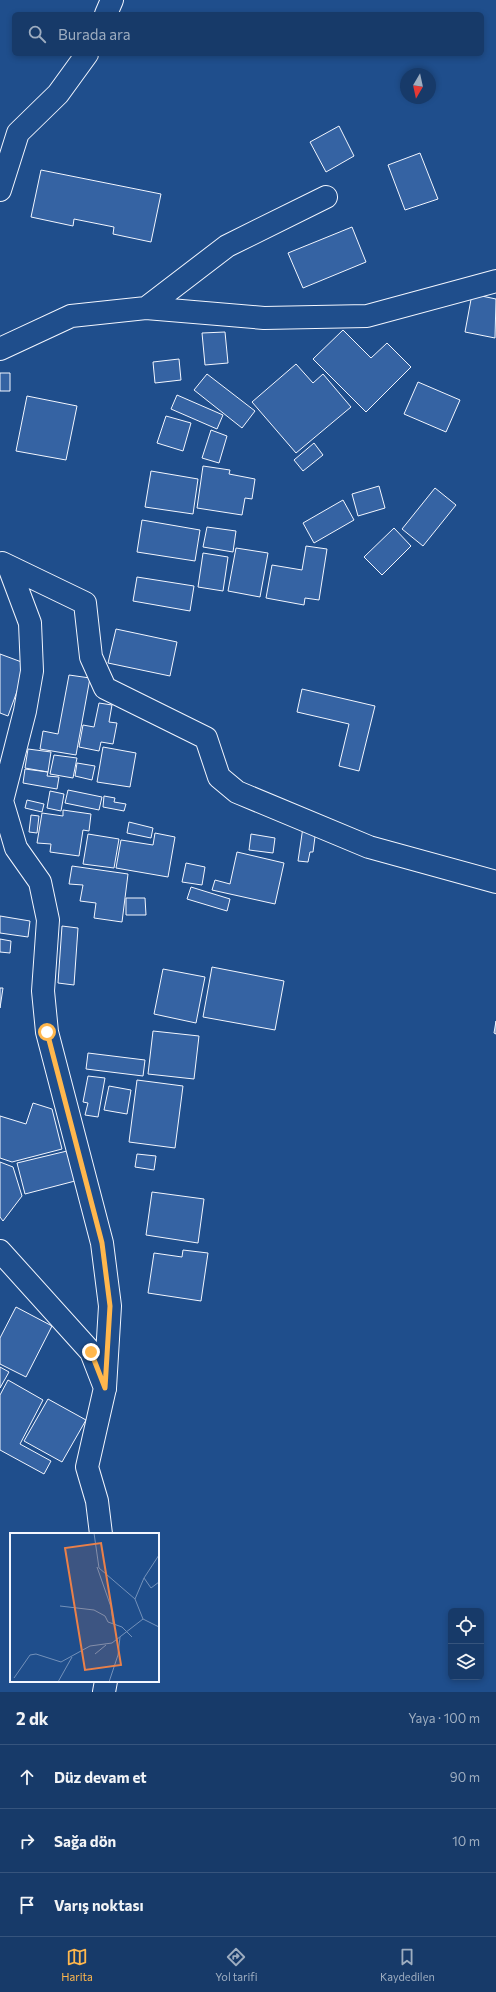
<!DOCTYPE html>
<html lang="tr">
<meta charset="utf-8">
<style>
body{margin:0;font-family:Commissioner,sans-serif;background:#20416f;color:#f1f3f6}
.controls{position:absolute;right:12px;bottom:12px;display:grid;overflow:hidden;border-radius:6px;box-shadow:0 2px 6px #0003}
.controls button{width:36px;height:36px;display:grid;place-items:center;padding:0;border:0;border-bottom:1px solid #36547d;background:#173a69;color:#f1f3f6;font:20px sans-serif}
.compass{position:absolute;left:400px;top:68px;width:36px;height:36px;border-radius:50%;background:#173a69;box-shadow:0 2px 6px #0003;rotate:189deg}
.stop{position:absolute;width:12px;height:12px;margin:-9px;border:3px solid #ffb74d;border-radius:50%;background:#fff}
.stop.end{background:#ffb74d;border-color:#fff;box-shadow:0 1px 4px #0008}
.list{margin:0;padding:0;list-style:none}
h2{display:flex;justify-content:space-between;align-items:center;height:52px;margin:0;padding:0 16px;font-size:17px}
h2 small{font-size:13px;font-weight:400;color:#9eadc0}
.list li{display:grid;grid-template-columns:26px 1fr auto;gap:12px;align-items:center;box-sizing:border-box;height:64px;padding:0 16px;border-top:1px solid #36547d}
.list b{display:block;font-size:15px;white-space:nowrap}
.list em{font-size:13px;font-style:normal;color:#9eadc0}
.icon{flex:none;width:22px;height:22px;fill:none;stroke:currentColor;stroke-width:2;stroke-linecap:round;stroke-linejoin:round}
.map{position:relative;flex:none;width:496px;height:1692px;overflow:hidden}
.search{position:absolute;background:#173a69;box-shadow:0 2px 6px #0003;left:12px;right:12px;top:12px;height:44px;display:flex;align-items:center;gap:10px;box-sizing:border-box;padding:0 14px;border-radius:6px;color:#9eadc0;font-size:15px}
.sheet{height:244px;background:#173a69}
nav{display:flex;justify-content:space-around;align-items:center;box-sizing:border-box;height:56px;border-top:1px solid #36547d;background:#173a69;font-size:11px;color:#9eadc0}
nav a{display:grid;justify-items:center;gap:2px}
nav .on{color:#ffb74d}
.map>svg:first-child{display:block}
.building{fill:#3563a3;stroke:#f2f6ff}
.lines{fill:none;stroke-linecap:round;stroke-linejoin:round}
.minor-casing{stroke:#f2f6ff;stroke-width:24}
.tertiary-casing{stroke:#f2f6ff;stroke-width:24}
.minor{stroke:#1f4e8c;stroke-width:22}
.tertiary{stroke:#1f4e8c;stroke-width:22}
.route{stroke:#ffb74d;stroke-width:5}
.inset-road{fill:none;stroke:#7391ba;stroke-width:1}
.view{fill:#ea8049;fill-opacity:0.15;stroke:#ea8049;stroke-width:2}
.inset-edge{fill:none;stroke:#f2f6ff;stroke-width:2}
</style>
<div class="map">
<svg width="496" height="1692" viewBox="0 0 496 1692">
<rect width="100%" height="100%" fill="#1f4e8c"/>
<!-- building -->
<path class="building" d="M339,126L354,156L326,172L310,142Z
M420,153L438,199L405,210L388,165Z
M41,170L161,194L151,242L113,234L114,227L74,219L73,226L31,217Z
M352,227L366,262L303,288L288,253Z
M472,294L496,299L495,338L465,332Z
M343,330L371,358L387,343L411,367L366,412L313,359Z
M225,332L228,363L205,365L202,333Z
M179,359L181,380L155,383L153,362Z
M296,364L313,383L323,374L351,407L296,453L252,402Z
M0,373H10V391H0Z
M207,374L255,411L242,428L194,390Z
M418,382L460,400L446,432L404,414Z
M177,395L223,415L217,429L171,409Z
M27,396L77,406L66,460L16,451Z
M166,416L191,423L183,451L157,443Z
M211,430L227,436L219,463L202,458Z
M314,443L323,455L303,471L294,460Z
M203,466L230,470L229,474L255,479L252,499L245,498L242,515L197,508Z
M151,471L198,479L193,514L145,507Z
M379,486L385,508L358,516L352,494Z
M435,488L456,505L423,546L402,529Z
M343,500L354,520L314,543L303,523Z
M142,520L200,530L195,561L137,552Z
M207,527L236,531L233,552L203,547Z
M394,528L411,546L382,575L364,557Z
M306,546L327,549L319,600L305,598L304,605L266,598L272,565L302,570Z
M236,548L268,553L260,597L228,591Z
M203,553L228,557L223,591L198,587Z
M137,577L194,586L190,611L133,601Z
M116,629L177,642L170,676L108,663Z
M0,654L27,664L8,716L0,713Z
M69,675L90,678L76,755L40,749L43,731L58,734Z
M302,689L375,706L359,771L339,766L349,724L297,712Z
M99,703L112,705L109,722L117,723L113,744L101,742L99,751L79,747L83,725L94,727Z
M103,747L136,753L130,787L97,782Z
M28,749L51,752L48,772L25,768Z
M54,755L77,758L73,778L50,774Z
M77,763L95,766L92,780L75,776Z
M25,769L48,772L47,776L59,777L57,789L23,783Z
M68,790L102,797L99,810L65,803Z
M50,791L64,794L61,811L47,808Z
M104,796L115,798L114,802L126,804L124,811L103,807Z
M27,800L44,804L42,812L25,808Z
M63,810L91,814L89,831L83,830L79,856L50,852L51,844L37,843L42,813L63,816Z
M31,815L39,816L37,833L29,832Z
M129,822L153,828L151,838L127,833Z
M303,827L316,829L313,852H310L308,862L298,861Z
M155,833L175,837L168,877L116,868L121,840L153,845Z
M88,834L119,839L114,868L83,864Z
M251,834L275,838L273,853L249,850Z
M237,852L284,863L275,904L212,890L215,880L230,884Z
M186,863L205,867L202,885L182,882Z
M72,866L128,874L122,922L94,918L96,903L80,901L83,885L69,884Z
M191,887L230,899L227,911L187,899Z
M126,898H145L146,915H126Z
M0,916L30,921L28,937L0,933Z
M62,926L78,928L74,985L58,983Z
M0,939L11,941L10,953L0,952Z
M212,967L284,981L275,1030L203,1017Z
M163,969L205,977L196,1023L154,1014Z
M0,988H3L0,1008Z
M496,1021V1034L494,1033Z
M153,1031L199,1036L194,1079L148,1074Z
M88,1053L145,1060L143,1076L86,1069Z
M88,1076L105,1078L98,1117L85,1115L88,1103L83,1102Z
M137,1080L183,1086L175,1148L129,1142Z
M109,1086L131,1090L127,1114L104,1110Z
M33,1103L52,1109L62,1149L12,1162L0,1158V1116L26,1124Z
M67,1151L75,1181L25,1194L17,1163Z
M137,1154L156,1156L154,1170L135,1167Z
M0,1162L13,1167L22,1196L3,1221L0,1217Z
M152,1192L204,1199L198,1243L146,1235Z
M183,1250L208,1253L201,1301L148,1293L154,1253L182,1257Z
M16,1307L52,1326L26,1377L0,1364V1338Z
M0,1367L9,1372L0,1388Z
M8,1380L43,1400L20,1444L51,1461L44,1474L0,1450V1395Z
M48,1399L86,1420L62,1462L24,1441Z"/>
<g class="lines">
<!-- minor casing -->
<g class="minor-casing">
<path id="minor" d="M106,14L112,0
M0,190L18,133L58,94L87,54
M146,308L227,246L326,197
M0,349L71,316L146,308L264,318L367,316L496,281
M2,563L85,603L91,657L105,688L206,738L219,777L237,792L369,847L496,882
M9,567L30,623L32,671L25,711L2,801L16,848L40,882L48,920L43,991L47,1032L102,1243L110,1306L105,1388"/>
</g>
<!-- tertiary casing -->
<g class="tertiary-casing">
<path id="tertiary" d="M0,1251L91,1352L105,1388L87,1467L97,1501L101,1534
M104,1692L106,1681"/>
</g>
<!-- minor -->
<use href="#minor" class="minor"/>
<!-- tertiary -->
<use href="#tertiary" class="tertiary"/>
</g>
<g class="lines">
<!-- route -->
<path class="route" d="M47,1032L102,1243L110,1306L105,1388L91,1352"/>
</g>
<!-- overview -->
<g transform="translate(10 1533)">
<rect width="149" height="149" fill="#1f4e8c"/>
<path class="inset-road" d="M84,0L89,35L125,66L133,86L149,94M87,34L101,74L103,90M134,45L149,22M125,66L134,45L141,55L149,49M50,73L84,77L95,83L98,89L112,94L122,104M85,121L96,112M4,145L20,122L26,121L51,129L80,113L102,110L133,86M48,149L62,124M99,149L108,122L110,104"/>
<path class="view" d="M91,10L111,132L75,137L55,15Z"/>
<rect width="149" height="149" class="inset-edge"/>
</g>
</svg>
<div class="controls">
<button><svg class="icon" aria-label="locate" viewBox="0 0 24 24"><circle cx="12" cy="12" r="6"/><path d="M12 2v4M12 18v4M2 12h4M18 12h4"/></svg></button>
<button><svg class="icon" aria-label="layers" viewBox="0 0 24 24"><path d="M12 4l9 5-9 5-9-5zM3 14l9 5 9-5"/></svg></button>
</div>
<svg class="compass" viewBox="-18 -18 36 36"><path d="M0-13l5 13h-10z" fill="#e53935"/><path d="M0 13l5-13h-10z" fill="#9eadc0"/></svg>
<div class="stop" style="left:47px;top:1032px"></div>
<div class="stop end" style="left:91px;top:1352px"></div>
<div class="search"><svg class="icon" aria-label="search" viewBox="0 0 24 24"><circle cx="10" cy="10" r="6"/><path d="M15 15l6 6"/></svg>Burada ara</div>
</div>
<section class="sheet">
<h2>2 dk<small>Yaya · 100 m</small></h2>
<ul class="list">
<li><svg class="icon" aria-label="ahead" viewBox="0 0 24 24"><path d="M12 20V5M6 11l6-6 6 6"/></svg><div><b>Düz devam et</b></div><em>90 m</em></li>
<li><svg class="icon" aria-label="right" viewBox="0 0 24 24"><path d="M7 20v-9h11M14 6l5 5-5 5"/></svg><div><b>Sağa dön</b></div><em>10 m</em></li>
<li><svg class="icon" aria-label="arrive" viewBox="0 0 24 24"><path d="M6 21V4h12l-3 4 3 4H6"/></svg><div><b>Varış noktası</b></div></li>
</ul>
</section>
<nav>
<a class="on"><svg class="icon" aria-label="map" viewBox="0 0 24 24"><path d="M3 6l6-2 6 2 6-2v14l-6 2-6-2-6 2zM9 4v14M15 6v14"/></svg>Harita</a>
<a><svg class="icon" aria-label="directions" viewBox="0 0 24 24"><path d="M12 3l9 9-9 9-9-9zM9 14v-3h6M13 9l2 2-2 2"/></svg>Yol tarifi</a>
<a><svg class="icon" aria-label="saved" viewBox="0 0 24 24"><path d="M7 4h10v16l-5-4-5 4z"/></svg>Kaydedilen</a>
</nav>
